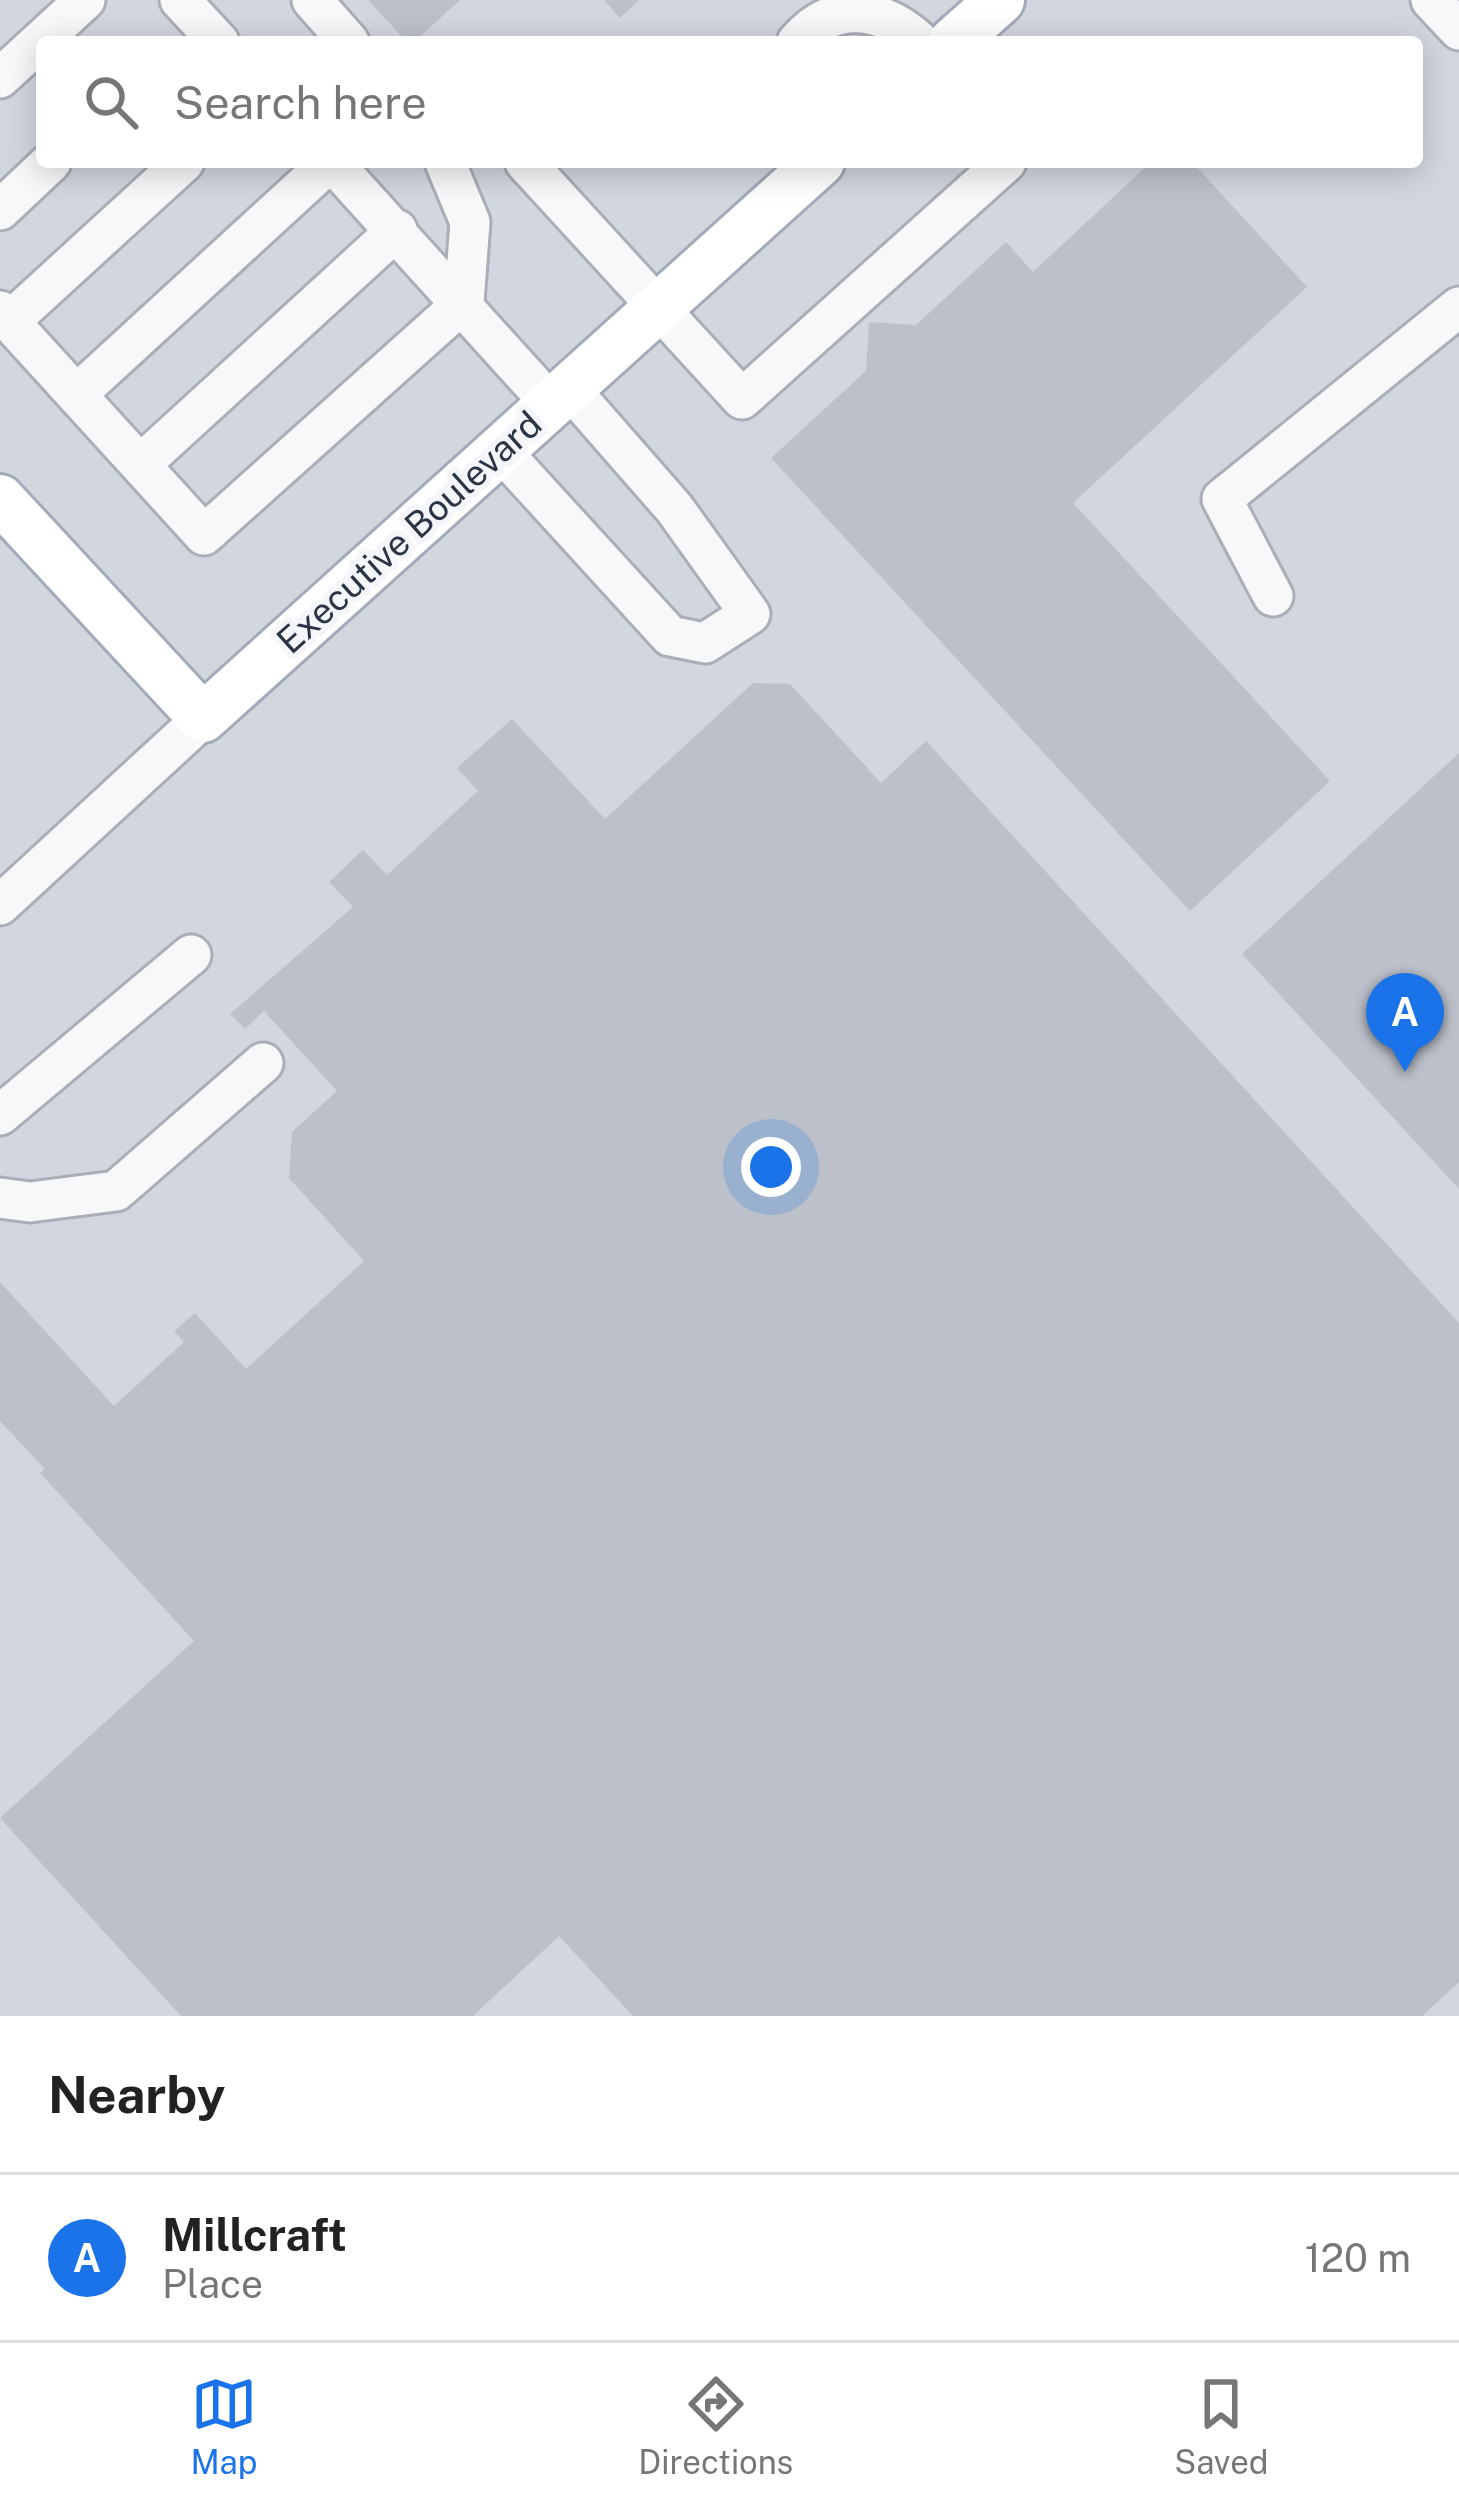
<!DOCTYPE html>
<style>
body{margin:0;font-family:"Public Sans",sans-serif;background:#f2f2f2;color:#222}
.you{position:absolute;left:771px;top:1167px;width:42px;height:42px;margin:-30px;border:9px solid #fff;border-radius:50%;background:#1a73e8;box-shadow:0 0 0 18px #1a73e833}
.badge{display:grid;place-items:center;width:78px;height:78px;border-radius:50%;background:#1a73e8;color:#fff;font-size:39px;font-weight:700}
.pin{position:absolute;translate:-50% -99px;filter:drop-shadow(0 3px 6px #0008)}
.pin::after{content:'';position:absolute;top:63px;width:42px;height:36px;background:inherit;clip-path:polygon(0 0,100% 0,50% 100%)}
.list{margin:0;padding:0;list-style:none}
h2{display:flex;justify-content:space-between;align-items:center;height:156px;margin:0;padding:0 48px;font-size:51px}
h2 small{font-size:39px;font-weight:400;color:#767676}
.list li{display:grid;grid-template-columns:78px 1fr auto;gap:36px;align-items:center;box-sizing:border-box;height:168px;padding:0 48px;border-top:3px solid #e0e0e0}
.list b{display:block;font-size:45px;white-space:nowrap}
.list p{margin:0;font-size:39px;white-space:nowrap;color:#767676}
.list em{font-size:39px;font-style:normal;color:#767676}
.icon{flex:none;width:66px;height:66px;fill:none;stroke:currentColor;stroke-width:2;stroke-linecap:round;stroke-linejoin:round}
.map{position:relative;flex:none;width:1459px;height:2016px;overflow:hidden}
.search{position:absolute;background:#fff;box-shadow:0 6px 30px #0003;left:36px;right:36px;top:36px;height:132px;display:flex;align-items:center;gap:30px;box-sizing:border-box;padding:0 42px;border-radius:12px;color:#767676;font-size:45px}
.sheet{height:324px;background:#fff}
nav{display:flex;justify-content:space-around;align-items:center;box-sizing:border-box;height:168px;border-top:3px solid #e0e0e0;background:#fff;font-size:33px;color:#767676}
nav a{display:grid;justify-items:center;gap:6px}
nav .on{color:#1a73e8}
.map>svg:first-child{display:block}
.built{fill:#d2d6de;fill-rule:evenodd}
.building{fill:#bbc0ca}
.lines{fill:none;stroke-linecap:round;stroke-linejoin:round}
.minor-casing{stroke:#a9aeb7;stroke-width:45}
.major-casing{stroke:#a3abb8;stroke-width:54}
.minor{stroke:#f7f8fa;stroke-width:39}
.major{stroke:#fff;stroke-width:48}
.labels{text-anchor:middle;stroke-width:12;stroke-linejoin:round;paint-order:stroke}
.street-label{font-size:36px;fill:#2b3445;stroke:#f4f6f9}
</style>
<div class="map">
<svg width="1459" height="2016" viewBox="0 0 1459 2016">
<rect width="100%" height="100%" fill="#e4e7ec"/>
<!-- built -->
<path class="built" d="M0,0H1459V2016H0ZM42,42H1417V162H42Z"/>
<!-- building -->
<path class="building" d="M368,0H460L414,42H407Z
M604,0H639L620,18Z
M1151,162H1192L1307,287L1073,503L1330,781L1190,911L771,458L866,371L869,322L916,325L1006,242L1033,272Z
M753,683L790,684L881,783L926,741L1459,1323V1982L1422,2016H633L559,1936L473,2016H181L0,1818L194,1641L40,1473L45,1469L0,1421V1282L114,1406L184,1342L174,1331L195,1313L246,1369L364,1261L289,1178L292,1132L337,1091L264,1011L245,1029L230,1014L353,907L329,882L363,850L387,875L478,791L457,768L512,719L605,819Z
M1459,753V1189L1242,954Z"/>
<g class="lines">
<!-- minor casing -->
<g class="minor-casing">
<path id="minor" d="M180,0L219,42
M312,0L349,42
M1431,0L1459,30
M797,42C833,0 881,6 920,42
M0,78L85,0
M332,162L551,404
M525,162L742,399L1006,162
M0,210L51,162
M0,311L204,535L464,302L470,222L445,162
M10,321L184,162
M77,394L330,162
M500,450L670,636L705,643L750,614L674,508L569,388
M141,464L397,230
M1273,596L1222,499L1459,307
M0,905L203,718
M0,1115L191,955
M0,1198L30,1202L116,1191L263,1063"/>
</g>
<!-- major casing -->
<g class="major-casing">
<path id="major" d="M953,42L1000,0
M0,499L203,718L820,162"/>
</g>
<!-- minor -->
<use href="#minor" class="minor"/>
<!-- major -->
<use href="#major" class="major"/>
</g>
<g class="labels">
<!-- street labels -->
<g class="street-label">
<text transform="translate(409 532) rotate(-42)" y="13">Executive Boulevard</text>
</g>
</g>
</svg>
<div class="you"></div>
<div class="pin badge" style="left:1405px;top:1072px">A</div>
<div class="search"><svg class="icon" aria-label="search" viewBox="0 0 24 24"><circle cx="10" cy="10" r="6"/><path d="M15 15l6 6"/></svg>Search here</div>
</div>
<section class="sheet">
<h2>Nearby<small></small></h2>
<ul class="list">
<li><span class="badge">A</span><div><b>Millcraft</b><p>Place</p></div><em>120 m</em></li>
</ul>
</section>
<nav>
<a class="on"><svg class="icon" aria-label="map" viewBox="0 0 24 24"><path d="M3 6l6-2 6 2 6-2v14l-6 2-6-2-6 2zM9 4v14M15 6v14"/></svg>Map</a>
<a><svg class="icon" aria-label="directions" viewBox="0 0 24 24"><path d="M12 3l9 9-9 9-9-9zM9 14v-3h6M13 9l2 2-2 2"/></svg>Directions</a>
<a><svg class="icon" aria-label="saved" viewBox="0 0 24 24"><path d="M7 4h10v16l-5-4-5 4z"/></svg>Saved</a>
</nav>
